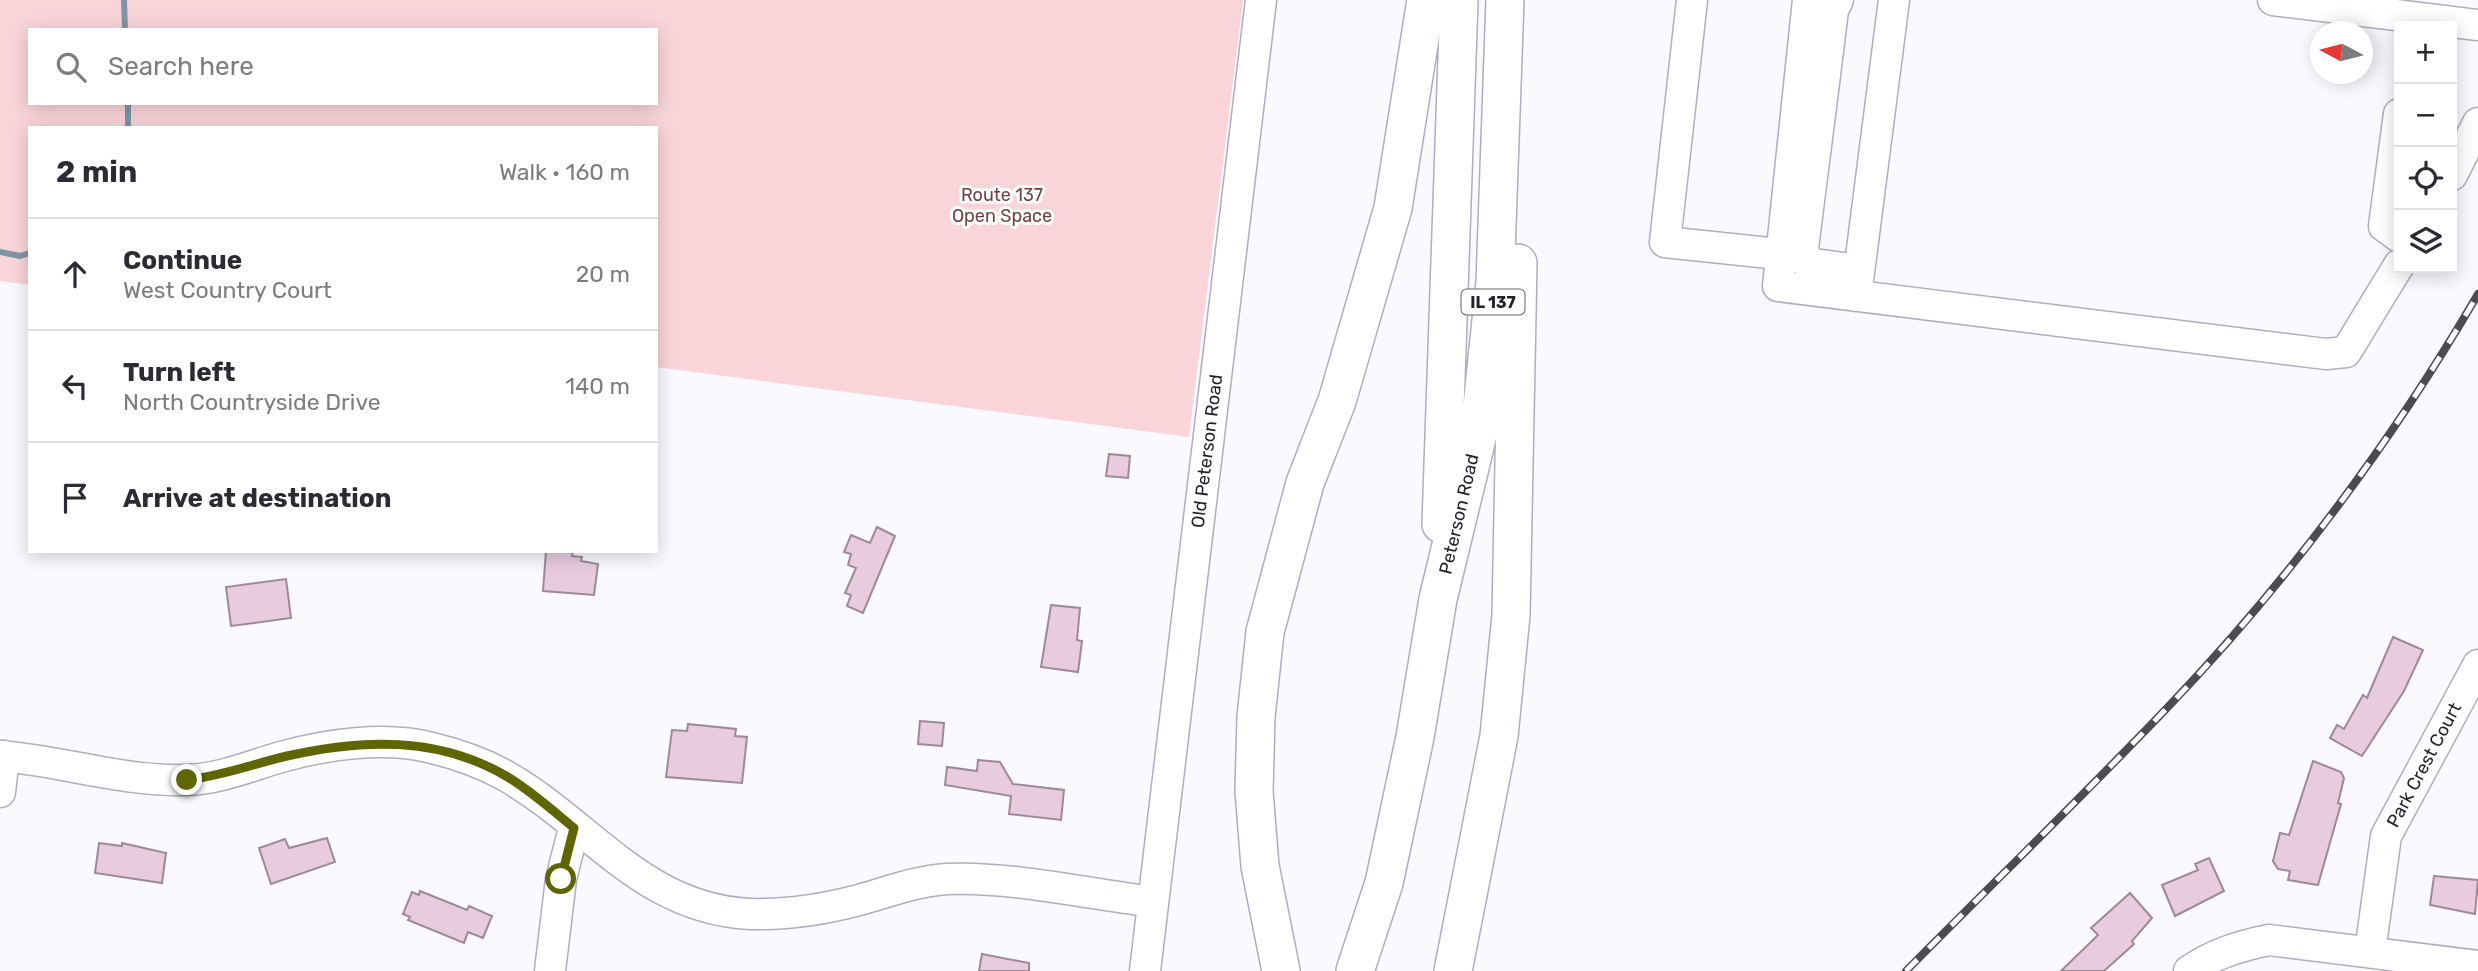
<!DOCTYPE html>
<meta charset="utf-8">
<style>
body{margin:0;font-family:Rubik,sans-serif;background:#f7f7f7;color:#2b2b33}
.controls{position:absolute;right:21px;top:21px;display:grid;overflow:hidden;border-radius:0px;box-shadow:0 4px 18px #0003}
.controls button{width:63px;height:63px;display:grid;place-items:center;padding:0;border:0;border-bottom:2px solid #e1e1e2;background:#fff;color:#2b2b33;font:35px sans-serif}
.compass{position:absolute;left:2310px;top:21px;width:63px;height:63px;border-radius:50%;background:#fff;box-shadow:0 4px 18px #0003;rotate:277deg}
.stop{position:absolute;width:21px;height:21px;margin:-16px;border:5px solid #5f6500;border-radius:50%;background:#fff}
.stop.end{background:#5f6500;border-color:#fff;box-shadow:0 2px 7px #0008}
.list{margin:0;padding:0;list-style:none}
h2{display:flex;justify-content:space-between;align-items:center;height:91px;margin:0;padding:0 28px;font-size:30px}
h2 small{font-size:23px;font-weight:400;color:#7c7c81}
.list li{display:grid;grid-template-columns:46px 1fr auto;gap:21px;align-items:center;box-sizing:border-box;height:112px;padding:0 28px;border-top:2px solid #e1e1e2}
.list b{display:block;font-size:26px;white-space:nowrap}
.list p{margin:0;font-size:23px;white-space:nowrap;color:#7c7c81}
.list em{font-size:23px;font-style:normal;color:#7c7c81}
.icon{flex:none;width:38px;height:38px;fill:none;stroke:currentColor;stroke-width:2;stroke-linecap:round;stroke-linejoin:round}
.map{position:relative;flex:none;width:2478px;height:971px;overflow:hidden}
.search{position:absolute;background:#fff;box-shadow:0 4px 18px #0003;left:28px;top:28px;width:630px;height:77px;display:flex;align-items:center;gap:18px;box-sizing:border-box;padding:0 24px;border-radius:0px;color:#7c7c81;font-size:26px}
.panel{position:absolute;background:#fff;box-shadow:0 4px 18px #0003;left:28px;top:126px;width:630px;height:427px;border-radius:0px}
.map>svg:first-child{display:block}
.green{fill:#f9d5d9;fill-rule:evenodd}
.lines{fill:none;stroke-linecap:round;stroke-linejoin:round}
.stream{stroke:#8095a4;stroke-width:6}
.building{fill:#e8cbdf;stroke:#9d8997;stroke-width:2}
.minor-casing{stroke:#b3abc0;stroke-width:33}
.major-casing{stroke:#b3abc0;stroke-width:40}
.minor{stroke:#fff;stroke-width:30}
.major{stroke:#fff;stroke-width:37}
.rail-casing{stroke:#4d4a51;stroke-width:8}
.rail{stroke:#fff;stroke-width:5;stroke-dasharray:16;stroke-linecap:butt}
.route{stroke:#5f6500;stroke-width:9}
.labels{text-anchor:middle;stroke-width:6;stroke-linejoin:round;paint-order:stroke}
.shield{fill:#fff;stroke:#646268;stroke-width:2}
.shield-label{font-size:16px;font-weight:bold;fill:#221f27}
.park-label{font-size:18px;fill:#734048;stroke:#fff}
.street-label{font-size:18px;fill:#221f27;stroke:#fff}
</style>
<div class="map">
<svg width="2478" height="971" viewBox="0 0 2478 971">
<rect width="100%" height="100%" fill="#faf9fd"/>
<!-- green -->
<path class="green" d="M0,0H1243L1189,437L656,367V128H30V285L0,281ZM30,30H656V103H30Z"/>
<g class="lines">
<!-- stream -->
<path class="stream" d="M124,0L125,30
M128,103V128
M0,252L20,256L30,253"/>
</g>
<!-- building -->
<path class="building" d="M1109,454L1130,456L1128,478L1106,476Z
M877,527L895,536L863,613L847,606L851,595L845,593L856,568L848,565L851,554L844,552L851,535L870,543Z
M546,551H573L572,556L582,557L581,561L598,564L594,595L543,591Z
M286,579L291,618L231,626L226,587Z
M1051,605L1080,608L1077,640L1082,641L1078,672L1041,667Z
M2393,637L2423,650L2404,691L2362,756L2330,738L2337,725L2344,729L2363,695L2367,698Z
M920,721L944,723L942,746L918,744Z
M688,724L736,729L735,736L747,737L742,783L666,777L672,730L687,731Z
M978,760L1000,762L1013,784L1064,790L1061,820L1009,814L1011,796L945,785L947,767L977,771Z
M2313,761L2341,772L2344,778L2338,803L2341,804L2318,885L2288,880L2290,871L2278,869L2273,861L2280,833L2289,835Z
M327,838L335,862L271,884L259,848L285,839L289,848Z
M99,843L122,846V843L166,853L162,883L95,873Z
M2209,858L2224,891L2175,916L2162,885L2198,870L2195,864Z
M2434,876L2478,880L2475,914L2430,905Z
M420,891L467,910L469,906L492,916L483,938L468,932L464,943L408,920L410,917L403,914L412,892L419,895Z
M2130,893L2152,918L2132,941L2134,944L2104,971H2061L2098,935L2091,928Z
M982,954L1029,963V971H979Z"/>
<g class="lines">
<!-- minor casing -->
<g class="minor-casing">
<path id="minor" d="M1692,0L1665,242L1779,254
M1808,0L1778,286L2326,354L2346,352L2399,265
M2273,0L2478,25
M1807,67H1826L1833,10L1838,0
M1826,67L1803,248L1807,263L1859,270
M2399,114L2384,226L2399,237
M2452,175L2478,123
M1856,296L1894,0
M0,756C62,761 125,782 187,780C220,779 250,766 281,757C327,744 385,736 432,748C457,754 483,763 506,776C590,824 643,909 750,914C785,915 825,909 859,900C888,892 916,881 947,879C1008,876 1091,894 1153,902
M0,792L4,756
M2370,952L2386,836L2478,665
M550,971L561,879L574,828
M1145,971L1261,0
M2189,971C2214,954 2239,946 2269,940L2478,966"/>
</g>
<!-- major casing -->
<g class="major-casing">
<path id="major" d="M1441,524L1459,0
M1281,971L1260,866L1254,791L1256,717L1265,632L1305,483L1337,401L1393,208L1426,0
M1355,971L1384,883L1415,737L1438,599L1480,426L1495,282L1505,0
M1453,971L1499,736L1511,615L1518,263"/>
</g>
<!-- minor -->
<use href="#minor" class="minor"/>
<!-- major -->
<use href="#major" class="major"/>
<!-- rail casing -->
<g class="rail-casing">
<path id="rail" d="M1906,971C1993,883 2082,797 2167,708C2285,585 2392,442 2478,294"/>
</g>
<!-- rail -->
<use href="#rail" class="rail"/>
</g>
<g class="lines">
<!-- route -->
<path class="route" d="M187,780C222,776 253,764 287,756C361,739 438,736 506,776C530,790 552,810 574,828L561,879"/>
</g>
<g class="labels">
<!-- shield labels -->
<rect class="shield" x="1461.5" y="289.5" width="63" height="25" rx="5"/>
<g class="shield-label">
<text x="1493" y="308">IL 137</text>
</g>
<!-- park labels -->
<g class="park-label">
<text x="1002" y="201">Route 137<tspan x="1002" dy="21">Open Space</tspan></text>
</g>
<!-- street labels -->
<g class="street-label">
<text transform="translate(1207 451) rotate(-83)" y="6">Old Peterson Road</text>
<text transform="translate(1459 514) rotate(-77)" y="6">Peterson Road</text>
<text transform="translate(2424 765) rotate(-62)" y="6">Park Crest Court</text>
</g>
</g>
</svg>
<div class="controls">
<button>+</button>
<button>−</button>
<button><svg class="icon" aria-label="locate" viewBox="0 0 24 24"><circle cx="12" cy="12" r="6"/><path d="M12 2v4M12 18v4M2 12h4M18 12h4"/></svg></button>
<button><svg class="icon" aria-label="layers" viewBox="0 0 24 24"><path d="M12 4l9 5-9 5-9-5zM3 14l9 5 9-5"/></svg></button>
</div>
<svg class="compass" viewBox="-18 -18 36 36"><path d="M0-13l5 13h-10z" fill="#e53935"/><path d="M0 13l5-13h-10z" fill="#7c7c81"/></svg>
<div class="stop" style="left:561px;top:879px"></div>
<div class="stop end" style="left:187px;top:780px"></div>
<div class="search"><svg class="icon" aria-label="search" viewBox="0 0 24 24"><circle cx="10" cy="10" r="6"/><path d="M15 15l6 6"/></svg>Search here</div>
<section class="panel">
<h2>2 min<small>Walk · 160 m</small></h2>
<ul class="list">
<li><svg class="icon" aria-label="ahead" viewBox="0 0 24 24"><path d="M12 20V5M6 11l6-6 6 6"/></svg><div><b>Continue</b><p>West Country Court</p></div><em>20 m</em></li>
<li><svg class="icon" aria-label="left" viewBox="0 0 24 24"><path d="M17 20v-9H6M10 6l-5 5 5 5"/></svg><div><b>Turn left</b><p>North Countryside Drive</p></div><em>140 m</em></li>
<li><svg class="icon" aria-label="arrive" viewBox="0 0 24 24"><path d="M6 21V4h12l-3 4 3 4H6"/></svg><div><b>Arrive at destination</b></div></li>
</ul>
</section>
</div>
